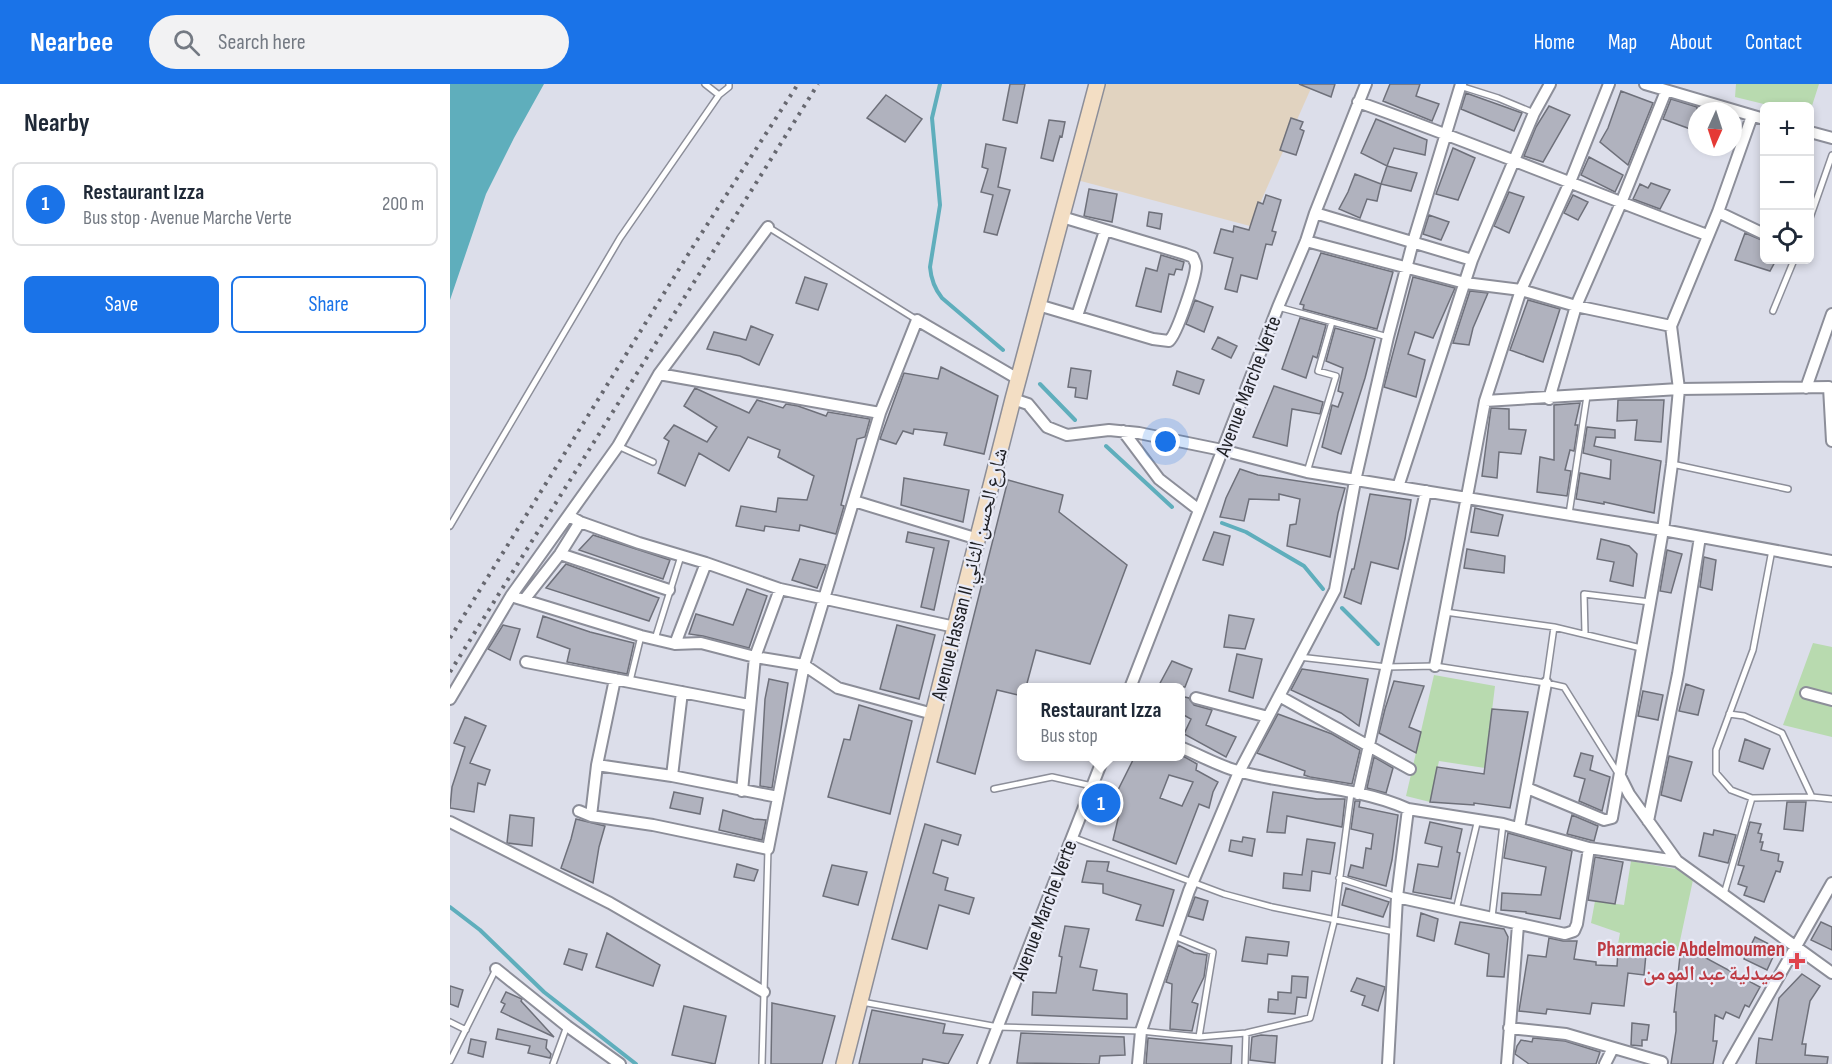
<!DOCTYPE html>
<meta charset="utf-8">
<style>
body{margin:0;font-family:"Sofia Sans Condensed","Noto Naskh Arabic",sans-serif;background:#f2f2f3;color:#1f2937}
.controls{position:absolute;right:18px;top:18px;display:grid;overflow:hidden;border-radius:9px;box-shadow:0 3px 9px #0003}
.controls button{width:54px;height:54px;display:grid;place-items:center;padding:0;border:0;border-bottom:2px solid #e0e1e3;background:#fff;color:#1f2937;font:30px sans-serif}
.compass{position:absolute;left:1238px;top:18px;width:54px;height:54px;border-radius:50%;background:#fff;box-shadow:0 3px 9px #0003;rotate:183deg}
.you{position:absolute;left:716px;top:358px;width:21px;height:21px;margin:-15px;border:4px solid #fff;border-radius:50%;background:#1a73e8;box-shadow:0 0 0 9px #1a73e833}
.badge{display:grid;place-items:center;width:39px;height:39px;border-radius:50%;background:#1a73e8;color:#fff;font-size:20px;font-weight:700}
.pin{position:absolute;translate:-50% -50%;border:3px solid #fff;box-shadow:0 2px 6px #0006}
.popup{position:absolute;left:567px;top:599px;width:168px;height:78px;box-sizing:border-box;display:grid;place-content:center;border-radius:9px;background:#fff;filter:drop-shadow(0 2px 4px #0005);font-size:20px;white-space:nowrap;color:#747a83}
.popup b{font-size:22px;color:#1f2937}
.popup::after{content:'';position:absolute;left:50%;top:100%;margin-left:-12px;border:12px solid transparent;border-top-color:#fff}
.list{margin:0;padding:0;list-style:none}
h2{display:flex;justify-content:space-between;align-items:center;height:78px;margin:0;padding:0 24px;font-size:26px}
h2 small{font-size:20px;font-weight:400;color:#747a83}
.list li{display:grid;grid-template-columns:39px 1fr auto;gap:18px;align-items:center;box-sizing:border-box;height:84px;margin:0 12px 12px;padding:0 12px;border:2px solid #e0e1e3;border-radius:9px}
.list b{display:block;font-size:22px;white-space:nowrap}
.list p{margin:0;font-size:20px;white-space:nowrap;color:#747a83}
.list em{font-size:20px;font-style:normal;color:#747a83}
.actions{display:flex;gap:12px;padding:18px 24px}
.actions a{flex:1;padding:14px 0;border:2px solid #1a73e8;border-radius:9px;text-align:center;font-size:21px;color:#1a73e8}
.actions .main{background:#1a73e8;color:#fff}
.icon{flex:none;width:33px;height:33px;fill:none;stroke:currentColor;stroke-width:2;stroke-linecap:round;stroke-linejoin:round}
.map{position:relative;flex:none;width:1382px;height:980px;overflow:hidden}
header{display:flex;align-items:center;gap:36px;box-sizing:border-box;height:84px;padding:0 30px;background:#1a73e8;color:#fff}
header strong{font-size:28px}
nav{display:flex;gap:33px;margin-inline-start:auto;font-size:21px}
.search{width:420px;height:54px;background:#f2f2f3;display:flex;align-items:center;gap:15px;box-sizing:border-box;padding:0 21px;border-radius:33px;color:#747a83;font-size:22px}
main{display:flex}
aside{flex:1;background:#fff}
.map>svg:first-child{display:block}
.commercial{fill:#e1d3c0}
.green{fill:#b8daaf}
.water{fill:#5faebc}
.lines{fill:none;stroke-linecap:round;stroke-linejoin:round}
.stream{stroke:#5faebc;stroke-width:4}
.building{fill:#b0b2be;stroke:#6e707a;stroke-width:1.5;fill-rule:evenodd}
.lane-casing{stroke:#8c8e99;stroke-width:8}
.street-casing{stroke:#8c8e99;stroke-width:14}
.secondary-casing{stroke:#8c8e99;stroke-width:18}
.lane{stroke:#fff;stroke-width:5}
.street{stroke:#fff;stroke-width:10}
.secondary{stroke:#f3dec4;stroke-width:15}
.rail{stroke:#676870;stroke-width:4;stroke-dasharray:3 6;stroke-linecap:butt}
.health-dot{fill:#e0444e;stroke:#e9ebf7;stroke-width:2}
.labels{text-anchor:middle;stroke-width:4.5;stroke-linejoin:round;paint-order:stroke}
.street-label{font-size:21px;fill:#212227;stroke:#e9ebf7}
.health-label{font-size:21px;font-weight:bold;fill:#be3a42;stroke:#e9ebf7;text-anchor:end}
</style>
<header>
<strong>Nearbee</strong>
<div class="search"><svg class="icon" aria-label="search" viewBox="0 0 24 24"><circle cx="10" cy="10" r="6"/><path d="M15 15l6 6"/></svg>Search here</div>
<nav><a>Home</a><a>Map</a><a>About</a><a>Contact</a></nav>
</header>
<main>
<aside>
<h2>Nearby<small></small></h2>
<ul class="list">
<li><span class="badge">1</span><div><b>Restaurant Izza</b><p>Bus stop · Avenue Marche Verte</p></div><em>200 m</em></li>
</ul>
<div class="actions"><a class="main">Save</a><a>Share</a></div>
</aside>
<div class="map">
<svg width="1382" height="980" viewBox="0 0 1382 980">
<rect width="100%" height="100%" fill="#dcdeea"/>
<!-- commercial -->
<path class="commercial" d="M653,0H856L862,2L800,142L627,96Z"/>
<!-- green -->
<path class="green" d="M1286,0H1369L1360,28V22H1322L1285,13Z
M1363,559L1382,563V653L1333,641Z
M984,591L1045,602L1035,684L989,677L980,718L956,712Z
M1181,777L1226,785L1243,796L1228,866L1168,860L1170,849L1141,839L1145,817L1174,821Z"/>
<!-- water -->
<path class="water" d="M0,0H94L64,54L36,110L0,216Z"/>
<g class="lines">
<!-- stream -->
<path class="stream" d="M490,0L482,34L490,121L480,183C481,195 484,204 492,214L553,266
M590,300L625,336
M656,362L722,423
M772,439L796,448L854,482L873,505
M892,524L928,560
M0,823L30,846L94,908L186,980"/>
</g>
<!-- building -->
<path class="building" d="M560,0H575L567,39L553,36Z
M849,0H885L881,13Z
M940,0H970L966,12L989,20L982,37L933,17Z
M1171,7L1203,19L1178,81L1150,58L1158,44Z
M1016,9L1072,29L1064,47L1011,25Z
M436,11L472,35L455,58L417,34Z
M1221,15L1247,23V37L1243,46L1213,35Z
M1099,22L1120,31L1093,78L1074,72L1086,43Z
M841,34L853,38L850,45L854,47L846,71L830,66Z
M926,35L977,56L975,71L944,64L937,82L911,69Z
M599,36L615,38L612,53L610,52L603,77L591,74Z
M536,60L556,64L548,103L560,106L547,151L534,148L543,111L531,108L538,85L532,83Z
M1003,64L1025,74L1008,116L986,110Z
M1139,73L1173,91L1165,108L1131,91Z
M937,82L967,89L961,107L931,100Z
M905,90L931,100L927,117L917,115L910,134L889,125L898,108Z
M1201,99L1220,106L1210,125L1183,115L1190,100L1198,104Z
M639,105L667,110L662,138L634,132Z
M1059,108L1074,113L1059,149L1044,142Z
M816,111L831,116L822,147L826,148L822,161L816,160L807,195L791,191L787,208L775,205L783,174L764,169L771,145L783,148L784,142L799,146L808,118L813,120Z
M1123,111L1138,118L1128,136L1114,129Z
M699,128L712,130L710,145L697,142Z
M979,131L999,138L991,156L973,150Z
M1295,149L1314,157V176H1326L1320,187L1285,176Z
M871,169L943,188L927,245L853,225L854,221L850,220Z
M711,171L734,178L732,186L726,185L724,191L719,190L711,228L686,222L696,184L707,187Z
M355,193L377,200L368,226L346,219Z
M963,193L1005,204L983,254L965,248L958,270L975,276L966,313L934,303Z
M1020,207L1038,209L1023,244L1019,261L1003,259Z
M745,216L763,223L754,248L736,240Z
M1078,216L1110,225L1093,278L1060,266Z
M850,234L876,241L867,274L863,272L856,294L832,285Z
M301,242L323,251L309,281L290,272L257,265L264,248L296,256Z
M885,244L925,255L915,294L891,370L872,363L882,321L888,323L893,309L888,307L893,284L876,277Z
M768,253L787,262L781,274L762,265Z
M491,283L548,312L534,370L494,361L497,349L464,345L463,350L453,347L446,360L430,355L454,289L488,295Z
M621,284L641,287L637,315L625,313L626,304L618,303Z
M727,287L754,296L749,310L723,301Z
M824,302L873,318L870,330L842,325L837,362L803,353Z
M245,304L299,329L307,316L333,324L336,320L348,322L376,332L378,328L420,335L415,353L407,355L391,421L394,422L386,450L350,441L349,447L315,442L314,447L286,442L291,422L326,428L328,414L357,416L364,392L328,373L330,366L298,353L279,387L249,369L235,402L208,389L219,357L214,354L224,341L257,358L267,343L234,322Z
M1168,316H1214L1211,358L1185,356L1187,336L1167,337Z
M1130,319L1125,341H1128L1124,367L1120,366L1115,386L1121,387L1117,412L1087,408L1090,373L1104,376V321Z
M1041,324L1059,325V345L1076,346L1071,370L1049,368L1047,394L1032,392Z
M1137,343L1165,346V354L1146,353L1144,362L1211,377L1204,429L1154,418V420L1126,415L1130,389L1160,395L1161,376L1133,369Z
M790,385L808,391L895,404L888,429L880,473L837,462L840,441L846,440L850,415L829,410V416L799,415L794,437L770,433L776,414Z
M454,394L519,406L513,438L451,421Z
M558,396L613,411L609,428L677,481L640,580L586,566L576,603H572V612L547,606L525,690L487,678Z
M920,410L961,416L955,455L948,485L921,478L911,520L894,513L902,485H904Z
M1025,424L1053,431L1048,452L1021,448Z
M458,448L499,457L484,526L471,523L484,464L456,458Z
M764,448L780,452L773,481L753,476Z
M143,451L220,476L213,495L129,466Z
M1151,455L1179,462L1187,470L1183,502L1160,497L1164,478L1147,475Z
M1017,465L1055,472L1054,489L1014,484Z
M1217,466L1232,470L1221,509L1210,507Z
M1254,473L1266,476L1262,506L1250,503Z
M350,475L376,481L367,504L342,496Z
M116,480L209,514L199,537L96,504Z
M297,505L317,512L299,564L253,552L239,550L246,530L283,541Z
M779,531L804,535L795,565L774,563Z
M93,532L140,548L184,559L177,590L117,578L120,565L87,553Z
M53,541L70,545L60,576L38,565Z
M447,541L485,551L469,615L430,605Z
M787,570L812,575L803,614L779,607Z
M722,577L742,585L735,603H708Z
M852,585L918,595L909,642L891,629L841,606Z
M319,595L338,599L322,704L310,702L315,615Z
M944,597L974,602L959,643L971,648L966,669L929,649L935,625Z
M1236,600L1254,606L1248,631L1229,627Z
M1193,607L1213,611L1208,636L1188,632Z
M730,612L739,614L744,621L762,626L756,641L786,653L776,673L734,650L741,635L730,629Z
M409,621L462,637L440,730L378,713L394,655L400,656Z
M1042,625L1078,628L1060,724L1024,719V721L980,718L987,683L1034,690Z
M828,630L882,650L910,666L902,700L860,693L854,691L855,687L807,669Z
M15,633L36,642L20,679L40,686L35,701L28,699L24,728L0,724L2,703L15,663L4,659Z
M1295,655L1320,665L1313,685L1289,677Z
M1131,669L1143,672L1140,686L1160,693L1152,727L1129,717L1135,695L1124,692Z
M685,672H733L747,680L746,686L768,698L763,708L759,724L749,720L726,780L663,756L672,718L664,714ZM719,691L743,698L732,722L710,714Z
M1219,672L1242,678L1231,717L1211,711Z
M924,673L943,684L936,709L917,704Z
M224,708L253,714L250,730L220,724Z
M823,708L867,715H895L892,743L837,732L835,749L817,748Z
M905,717H910L909,723L948,731L942,776L936,802L898,792L901,781L913,784L916,764L921,765L923,750L901,745Z
M1337,718H1356L1353,747L1334,745Z
M273,726L304,735L316,736L312,756L269,746Z
M60,731L84,734L82,762L57,759Z
M1122,731L1148,742L1144,757L1117,750Z
M126,735L155,742L149,763L143,799L111,784L121,755Z
M980,738L1012,745L1007,768L1010,769L1001,815L963,808L968,780L988,783L992,763L975,759Z
M1300,738L1311,740L1308,749L1312,750L1310,758H1313L1311,766L1329,770L1328,777L1333,778L1330,788L1326,787L1314,818L1294,811L1297,803L1288,800L1294,782L1288,781Z
M475,740L511,751L508,761L492,756L483,789L498,794L495,806L524,814L519,830L489,821L477,865L442,855Z
M1264,746L1286,751L1278,779L1249,772L1254,749L1263,751Z
M1058,749L1122,767L1110,835L1076,829V828L1051,826L1052,809L1091,811L1096,783L1054,774Z
M793,753L805,755L802,772L779,767L781,756L792,758Z
M857,755L885,759L880,790L862,787L860,807L833,804L834,789L852,791Z
M1145,773L1173,778L1165,820L1138,816Z
M637,777L659,778L657,787L724,806L713,842L686,836L691,821L653,809V800L632,798Z
M287,780L308,786L304,797L284,793Z
M382,781L417,788L408,821L373,812Z
M896,804L939,818L933,833L892,821Z
M745,813L758,817L753,836L738,832Z
M971,829L988,835L984,857L967,852Z
M1010,838L1054,845L1058,853L1054,893L1037,892L1039,870L1005,860Z
M1371,838L1382,843V866L1361,856Z
M615,842L639,845L630,883L647,886L643,906L677,910V935L582,931L583,908L606,909L612,873L609,872Z
M157,849L210,881L203,902L146,883Z
M796,853L839,858L837,872L818,870L817,880L792,877Z
M1305,853L1327,864L1317,886L1294,875Z
M1099,854L1113,857H1127L1124,875L1146,878V881L1167,882L1168,867L1196,870L1194,891L1178,889L1174,922L1142,919L1140,930L1097,925L1096,930L1069,927L1078,871L1096,873Z
M728,861L744,869L757,871L754,893L742,918L748,920L742,947L720,945L722,900L716,898Z
M1238,864L1258,866L1254,873L1310,903L1299,923L1295,921L1289,934L1276,928L1273,935L1265,931L1263,957H1267L1263,980H1221L1226,947V928H1224L1230,872H1237Z
M119,865L137,870L132,886L114,880Z
M1352,890L1370,902L1360,917L1352,960H1356L1355,971L1378,973L1377,980H1306L1309,954L1322,956L1329,914Z
M842,892L858,893L856,914L847,913L845,930L818,928L819,915L828,916V908L841,909Z
M907,894L935,903L928,927L912,921L915,912L901,907Z
M0,902L13,906L8,923L0,920Z
M56,908L72,915L71,917L104,953L51,928L55,920L51,918Z
M322,919L385,932L372,980H321Z
M234,922L276,932L265,980L222,971Z
M422,926L495,940L493,949L513,951L498,980L473,975L472,980H409Z
M1182,939L1199,941L1197,956H1192V962L1181,961Z
M48,945L97,956L96,964L101,970L100,974L78,969L80,962L46,955Z
M571,949L674,953L675,971L650,972L649,980L567,979Z
M811,951L827,952L825,979L800,976L802,953Z
M698,954L782,962L781,980H696Z
M1083,954L1115,957L1150,968L1146,980H1079L1065,970L1067,962L1071,956L1082,958Z
M21,955L36,958L33,973L18,969Z"/>
<g class="lines">
<!-- lane casing -->
<g class="lane-casing">
<path id="lane" d="M255,0L269,11
M1010,2L1048,14L1084,29
M1360,134L1382,71
M318,143L467,236
M828,223L938,253
M1323,227L1344,176
M168,362L203,378
M1222,380L1338,405
M857,388L886,292L868,287L882,238
M1119,430L1137,312
M0,442L170,154L269,11L279,3V0
M995,528L1104,543L1191,564
M1135,549L1134,510L1200,518
M205,555L231,472
M849,573L937,583L985,582L1096,599L1114,603L1169,691
M180,597L191,552
M1096,599L1104,543
M1279,630L1294,632L1332,649L1362,713
M544,705L602,693L642,702
M1302,714L1281,706L1266,689V666L1303,566L1322,466
M622,753L774,810L822,823L945,848
M889,794L947,813
M1274,810L1302,714L1362,713L1382,715
M1006,826L1028,735
M1042,833L1053,740
M724,852L763,868L749,953
M412,918L548,943L691,947L749,953L796,949L860,934L884,838L901,709
M0,938L16,946
M0,977L46,885
M103,980L117,942
M312,980L318,765
M795,980L796,949"/>
</g>
<!-- street casing -->
<g class="street-casing">
<path id="street" d="M1195,0L1314,35
M908,18C1026,60 1141,108 1257,151
M1360,48L1382,54
M1268,128L1314,150
M865,129L1022,176
M856,157L1015,199L1071,206L1126,222L1221,242
M588,221L703,255L719,257C727,250 746,193 746,182C746,178 744,177 743,173L735,170L612,133
M627,232L655,147
M209,290L430,329
M1356,304L1382,230
M563,315L578,320L597,343L617,351L659,346L689,349L772,366L857,388L1213,446L1382,477
M1099,315L1126,222L1171,119L1216,7
M1035,317L1229,305L1379,303L1382,357
M673,347L709,395L749,426
M948,403L1022,176L1084,29L1100,0
M404,417L528,455
M119,432L130,438L189,459L256,479L330,505L505,543
M110,470L219,506
M61,512L191,552L225,560L251,559L305,573L354,581L388,604L483,630
M74,516L110,470L130,438
M225,560L256,479
M76,578L299,621
M985,582L1035,317L1071,206L1120,98L1159,0
M680,604L828,223L856,157L865,129L916,0
M1356,609L1382,616
M829,612L960,685
M746,614L818,633
M0,615L61,512L168,362L209,290L318,143
M730,663C750,671 770,683 791,688C845,702 906,702 958,725L1053,740L1139,764L1227,777
M147,681L222,692L328,713
M222,692L232,608
M1170,692L1179,710L1227,777L1382,889
M1077,704L1154,736L1162,734L1213,446L1222,380L1229,305L1221,242L1268,128L1302,32
M292,707L305,573L330,505
M908,710L976,407
M129,727L141,732L203,741L318,765L354,581L430,329L467,236L568,295
M141,732L147,681L165,595
M1198,737L1228,590L1250,453
M0,738L160,819L314,908
M1069,744L1096,599
M947,813L958,725
M46,885L117,942L170,980
M1059,944L1116,950L1212,978
M533,980L654,672
M688,980L691,947L739,807L789,688L885,506L905,397L938,253L963,158L1011,0
M938,980L947,813L1115,850L1124,847L1127,840L1139,764
M1057,980L1068,841
M1155,980L1163,964
M1279,980L1382,799"/>
</g>
<!-- secondary casing -->
<g class="secondary-casing">
<path id="secondary" d="M394,980L563,315L647,0"/>
</g>
<!-- lane -->
<use href="#lane" class="lane"/>
<!-- street -->
<use href="#street" class="street"/>
<!-- secondary -->
<use href="#secondary" class="secondary"/>
<!-- rail -->
<path class="rail" d="M0,554L244,161L348,0
M0,588L368,0"/>
</g>
<!-- markers -->
<path class="health-dot" d="M1344 868h6v6h6v6h-6v6h-6v-6h-6v-6h6z"/>
<g class="labels">
<!-- street labels -->
<g class="street-label">
<text transform="translate(798 302) rotate(-69)" y="7">Avenue Marche Verte</text>
<text transform="translate(519 490) rotate(-76)" y="7">Avenue Hassan II شارع الحسن الثاني</text>
<text transform="translate(594 826) rotate(-69)" y="7">Avenue Marche Verte</text>
</g>
<!-- health labels -->
<g class="health-label">
<text x="1335" y="872">Pharmacie Abdelmoumen<tspan x="1335" dy="24">صيدلية عبد المومن</tspan></text>
</g>
</g>
</svg>
<div class="controls">
<button>+</button>
<button>−</button>
<button><svg class="icon" aria-label="locate" viewBox="0 0 24 24"><circle cx="12" cy="12" r="6"/><path d="M12 2v4M12 18v4M2 12h4M18 12h4"/></svg></button>
</div>
<svg class="compass" viewBox="-18 -18 36 36"><path d="M0-13l5 13h-10z" fill="#e53935"/><path d="M0 13l5-13h-10z" fill="#747a83"/></svg>
<div class="you"></div>
<div class="pin badge" style="left:651px;top:719px">1</div>
<div class="popup"><b>Restaurant Izza</b>Bus stop</div>
</div>
</main>
